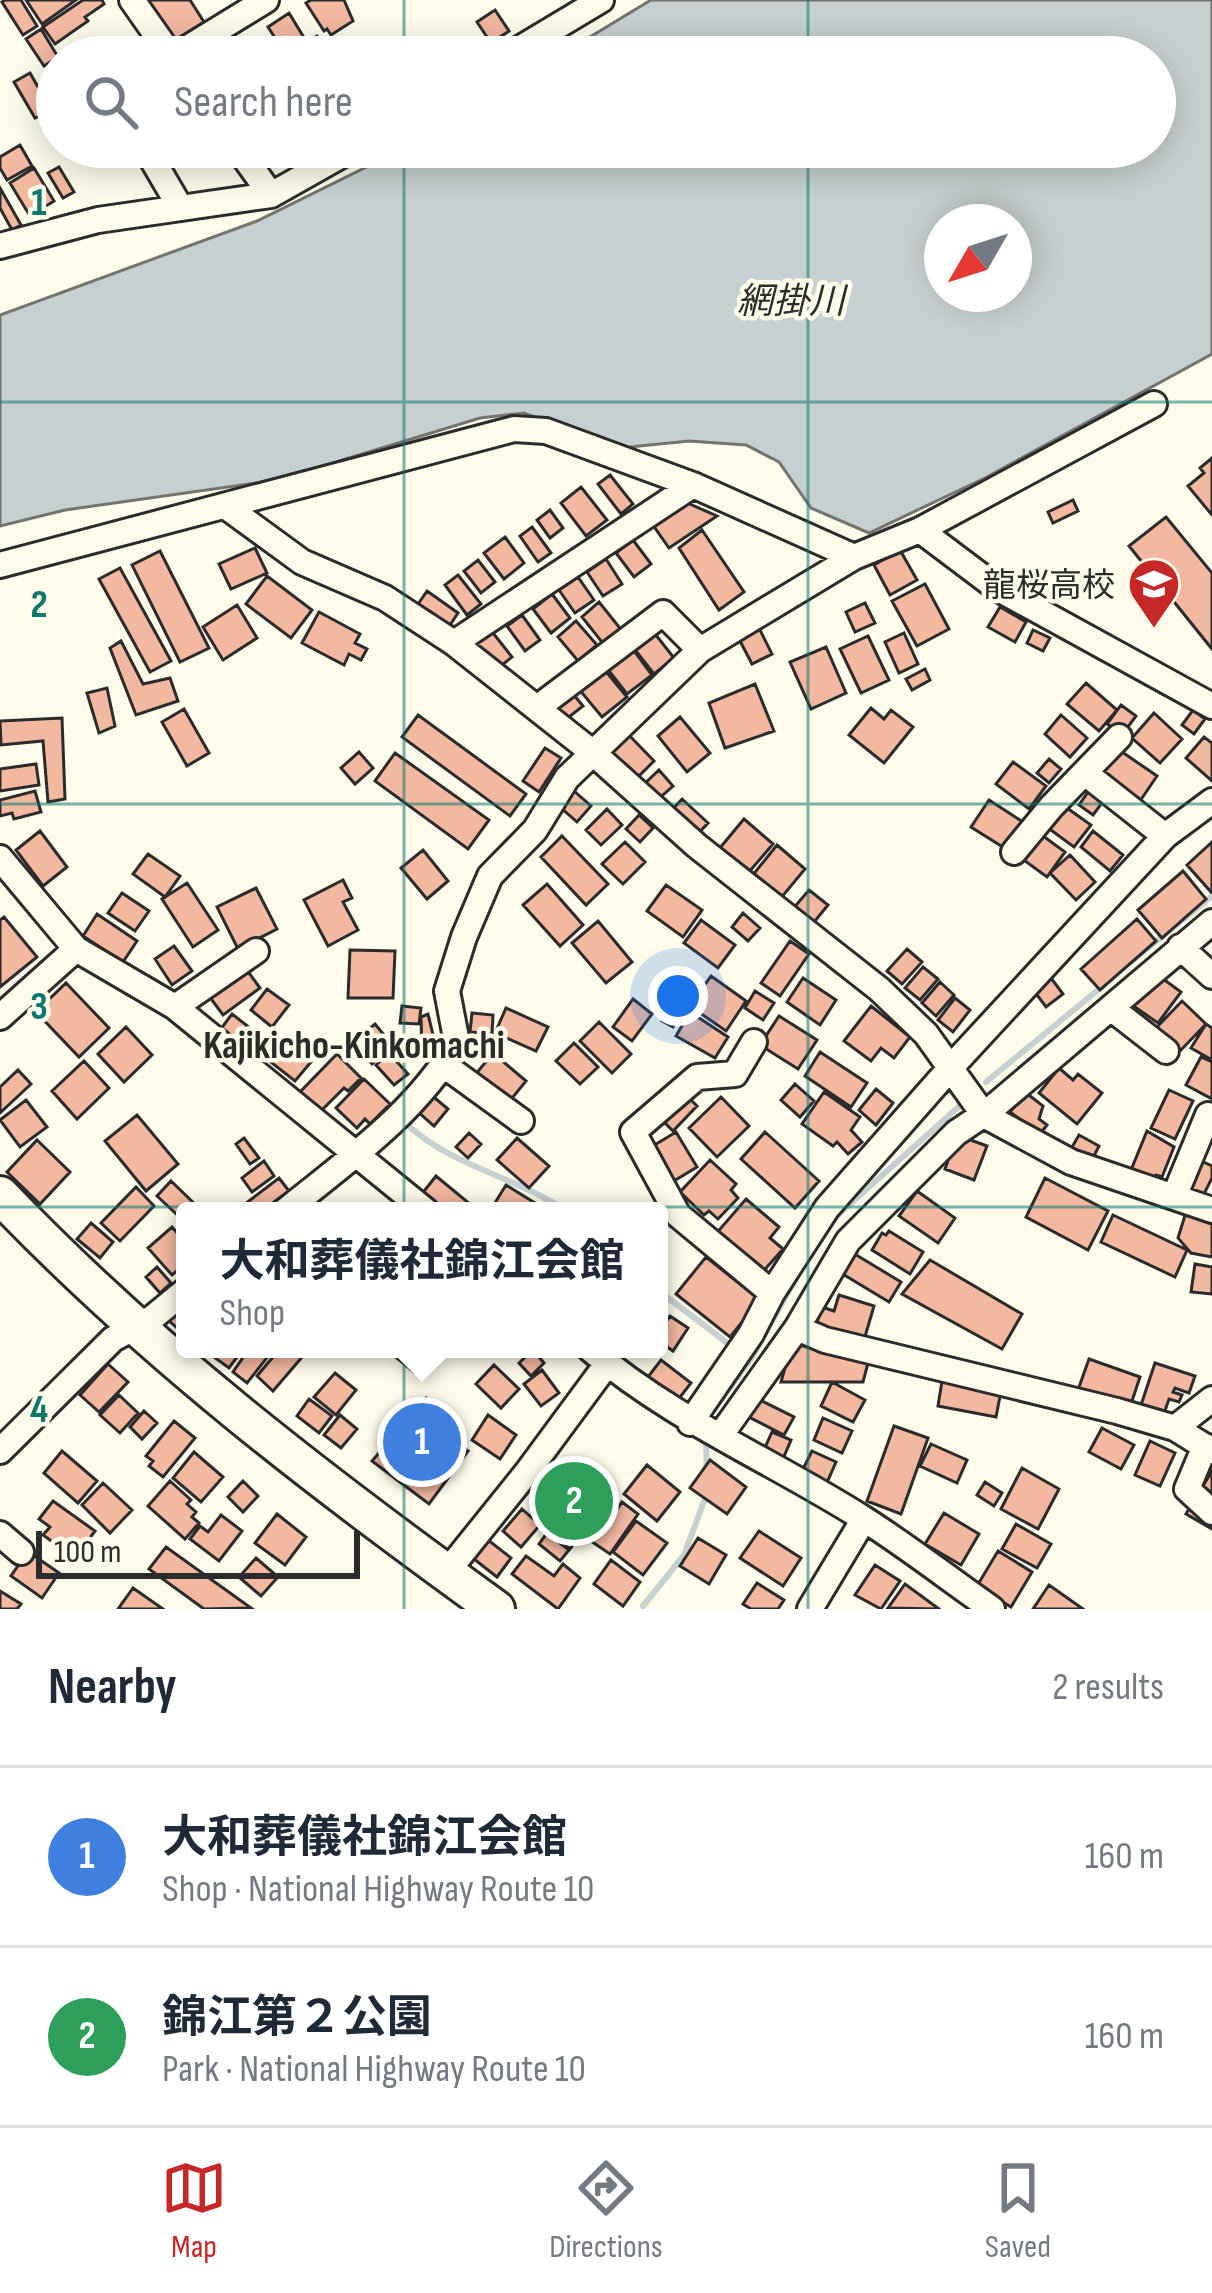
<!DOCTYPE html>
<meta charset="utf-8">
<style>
body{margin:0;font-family:"Sofia Sans Condensed","Noto Sans JP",sans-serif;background:#f6f6f7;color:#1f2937}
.compass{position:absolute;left:924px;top:204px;width:108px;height:108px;border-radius:50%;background:#fff;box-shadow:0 6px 30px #0003;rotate:231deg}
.scale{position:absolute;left:36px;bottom:30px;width:324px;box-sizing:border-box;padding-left:12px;border:6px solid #2b2b2b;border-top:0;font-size:33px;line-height:42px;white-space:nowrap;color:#2b2b2b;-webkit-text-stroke:9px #fdfbea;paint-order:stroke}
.you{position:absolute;left:678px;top:996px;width:42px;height:42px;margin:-30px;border:9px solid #fff;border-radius:50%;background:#1a73e8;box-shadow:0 0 0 18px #1a73e833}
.badge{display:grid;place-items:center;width:78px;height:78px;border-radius:50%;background:#c62828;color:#fff;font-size:39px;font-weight:700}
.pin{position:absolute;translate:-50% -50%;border:6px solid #fff;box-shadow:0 3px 12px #0006}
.popup{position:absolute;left:176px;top:1202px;width:492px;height:156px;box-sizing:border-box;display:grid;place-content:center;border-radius:12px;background:#fff;filter:drop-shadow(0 3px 9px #0005);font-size:39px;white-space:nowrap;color:#747a83}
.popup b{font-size:45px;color:#1f2937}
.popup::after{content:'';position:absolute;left:50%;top:100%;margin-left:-24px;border:24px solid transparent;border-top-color:#fff}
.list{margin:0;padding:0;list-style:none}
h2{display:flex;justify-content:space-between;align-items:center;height:156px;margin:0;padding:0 48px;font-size:51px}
h2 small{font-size:39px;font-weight:400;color:#747a83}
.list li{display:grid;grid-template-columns:78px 1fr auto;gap:36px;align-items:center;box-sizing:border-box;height:180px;padding:0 48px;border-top:3px solid #e0e1e3}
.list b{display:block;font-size:45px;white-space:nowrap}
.list p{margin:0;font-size:39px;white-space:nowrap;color:#747a83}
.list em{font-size:39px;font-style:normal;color:#747a83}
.icon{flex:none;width:66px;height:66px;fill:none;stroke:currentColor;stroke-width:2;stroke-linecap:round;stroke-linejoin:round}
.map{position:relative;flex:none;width:1212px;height:1609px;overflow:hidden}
.search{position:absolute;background:#fff;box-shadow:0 6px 30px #0003;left:36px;right:36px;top:36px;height:132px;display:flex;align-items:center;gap:30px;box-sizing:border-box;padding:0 42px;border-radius:66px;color:#747a83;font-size:45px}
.sheet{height:516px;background:#fff}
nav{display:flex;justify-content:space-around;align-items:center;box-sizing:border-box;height:168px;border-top:3px solid #e0e1e3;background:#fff;font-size:33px;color:#747a83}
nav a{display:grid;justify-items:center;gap:6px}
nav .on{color:#c62828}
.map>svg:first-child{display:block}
.green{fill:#deebd1;stroke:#74746e;stroke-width:3}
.water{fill:#c7d0d0;stroke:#74746e;stroke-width:3;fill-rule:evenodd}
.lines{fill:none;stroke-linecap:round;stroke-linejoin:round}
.stream{stroke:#c7d0d0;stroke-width:6}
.building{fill:#f2b8a0;stroke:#2b2b2b;stroke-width:3}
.minor-casing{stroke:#2b2b2b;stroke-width:30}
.highway-casing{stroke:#2b2b2b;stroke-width:42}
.minor{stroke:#fdfbea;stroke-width:24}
.highway{stroke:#fdfbea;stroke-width:36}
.grid{fill:none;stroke:#0f766e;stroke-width:3;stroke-opacity:0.55}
.labels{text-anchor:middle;stroke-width:9;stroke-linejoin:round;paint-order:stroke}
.poi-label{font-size:33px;fill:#2b2b2b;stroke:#fdfbea;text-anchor:end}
.water-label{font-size:36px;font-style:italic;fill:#2b2b2b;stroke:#fdfbea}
.quarter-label{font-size:39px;font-weight:bold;fill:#2b2b2b;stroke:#fdfbea}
.grid-label{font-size:39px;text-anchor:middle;font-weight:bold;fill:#0f766e;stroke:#fdfbea;stroke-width:9;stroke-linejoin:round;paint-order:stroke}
</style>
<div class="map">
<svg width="1212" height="1609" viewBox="0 0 1212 1609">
<rect width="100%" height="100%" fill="#fdfbea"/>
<!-- green -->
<path class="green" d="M558,1463L614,1506L589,1538L534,1495Z"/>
<!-- water -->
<path class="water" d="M651,0H1212V354L985,478L869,533L811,508L779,462L746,445L689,441L620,448L524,413L480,418L277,480L65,510L0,526V315L257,221L407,147H1155V57H557ZM942,222H1014V294H942Z"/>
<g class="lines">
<!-- stream -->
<path class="stream" d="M1132,961L1212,896
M986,1082L1104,985
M410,1127C454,1167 517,1177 566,1211
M831,1221L964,1102
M659,1291L730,1345
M712,1412L751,1359L796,1278
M706,1446L707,1471
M643,1606L684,1555L706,1496"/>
</g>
<!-- building -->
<path class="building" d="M5,0H21L37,26L23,35L2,2Z
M26,0H76L42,24Z
M83,0H102L104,4L85,17L88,21L55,44L43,27Z
M146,0H190L204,22L171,43Z
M311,0H344L353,21L331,35L327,29L324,31L306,3Z
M495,10L509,31L491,43L477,22Z
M289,13L303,36L282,49L268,27Z
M41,29L58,57L44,66L26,39Z
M317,36L326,49L313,57H302L297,49Z
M338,41H343L356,57H333L329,52Z
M30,73L57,120L47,126L41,115L35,118L14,82Z
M20,145L32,166L7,180L0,168V157Z
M59,167L74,192L63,198L48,173Z
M34,168L54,201L30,216L10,183Z
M0,188L21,225L12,230L0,208Z
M1212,458V515L1188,486L1204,473L1200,468Z
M610,475L633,504L621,514L598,484Z
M581,487L607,520L586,536L561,503Z
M676,498L717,516L669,548L648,518Z
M1073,500L1078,511L1053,523L1048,512Z
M550,510L563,528L550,538L537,520Z
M1166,517L1212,573V649L1129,546Z
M532,527L551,553L538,562L520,536Z
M702,530L744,592L719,610L679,548Z
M505,537L524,563L504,579L484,553Z
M633,540L651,564L634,577L616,553Z
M255,548L267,573L231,589L219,564Z
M900,550L917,580L890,595L874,565Z
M160,551L209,648L180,662L132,565Z
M606,559L622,584L603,596L587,572Z
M478,560L495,582L481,593L464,571Z
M120,568L171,661L150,672L99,579Z
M458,575L481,604L467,615L445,585Z
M267,576L312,610L291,638L246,604Z
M578,577L594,600L575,613L559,590Z
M925,584L949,629L917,646L892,601Z
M427,591L458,613L448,628L416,607Z
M552,594L570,618L551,633L533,609Z
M599,602L623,632L605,646L582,617Z
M865,603L875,623L855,632L846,612Z
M237,605L257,638L223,660L203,627Z
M1000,607L1026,622L1015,642L988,627Z
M319,612L360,634L355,643L367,649L361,660L349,654L344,665L302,643Z
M522,615L540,640L525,651L507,626Z
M576,621L597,645L578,661L558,637Z
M486,624L512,657L497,669L469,638Z
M759,628L772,654L752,664L739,639Z
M652,630L674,658L654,674L632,646Z
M1033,630L1050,638L1043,651L1027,643Z
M904,633L918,664L899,673L885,642Z
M868,636L889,680L861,693L840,649Z
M121,641L143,684L170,678L178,701L136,715L110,648Z
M826,647L846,693L811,709L790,662Z
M632,648L652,675L627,694L606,667Z
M603,668L627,697L602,717L578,688Z
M925,669L930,680L912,690L906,679Z
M1086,683L1117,710L1099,731L1067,704Z
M755,684L774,731L725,748L709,703Z
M107,688L115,726L99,733L87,693Z
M569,689L583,706L560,724L551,713L557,708L552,703Z
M1121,705L1136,716L1122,735L1107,724Z
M871,708L884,719L891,710L913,727L884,763L849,735Z
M184,709L209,753L187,766L162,722Z
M1193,710L1205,719L1194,734L1182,725Z
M1154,713L1182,739L1160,763L1132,738Z
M418,715L526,794L510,816L402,737Z
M1061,715L1087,738L1070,757L1045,734Z
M680,717L710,753L687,772L658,736Z
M62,718L65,799L48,802L43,741L1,745L0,721Z
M625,731L654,761L636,779L606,751Z
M1204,737L1212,743V781L1186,758Z
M1112,745L1157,776L1140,801L1095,770Z
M545,748L561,758L539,792L523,781Z
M359,752L373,768L355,784L341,768Z
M395,753L489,820L468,849L375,781Z
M1049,759L1061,769L1049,783L1037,773Z
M1013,762L1046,786L1029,809L996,784Z
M36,764L39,785L0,791V769Z
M659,770L673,786L655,802L641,787Z
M1091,788L1105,799L1093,815L1079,805Z
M35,791L41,812L14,819L12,813L0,816V800Z
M574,791L591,806L577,822L560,807Z
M682,799L708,823L694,838L668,814Z
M989,800L1026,824L1009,851L971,827Z
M1060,803L1091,825L1074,847L1044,825Z
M607,809L622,825L601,845L586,830Z
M639,815L653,828L640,842L626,829Z
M744,819L773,844L743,879L714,855Z
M40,831L67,867L43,886L16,850Z
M1093,831L1123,855L1110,871L1081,847Z
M1039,833L1065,852L1047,877L1021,858Z
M562,836L608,884L586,905L541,857Z
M625,842L645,862L623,884L602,864Z
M1212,842V891L1211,892L1187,865Z
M777,845L805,869L776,904L748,881Z
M423,850L448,881L427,899L401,868Z
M148,854L180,876L165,897L133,874Z
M1070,855L1095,882L1076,900L1050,873Z
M1183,871L1206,899L1162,938L1138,910Z
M343,880L352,898L343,902L358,930L328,946L304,900Z
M187,883L218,930L193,947L162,899Z
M547,884L583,925L560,946L523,905Z
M666,885L702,910L683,937L647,911Z
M256,888L277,929L238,949L217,907Z
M809,890L828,905L810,927L791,911Z
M122,893L149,911L135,931L108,913Z
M743,913L760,928L748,941L732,927Z
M97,914L137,941L123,962L83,936Z
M4,917L37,957L0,987V920Z
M1137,919L1156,941L1100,990L1081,969Z
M701,920L735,945L718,968L684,943Z
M598,921L632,962L606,983L572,943Z
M790,941L809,954L780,996L761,983Z
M174,946L192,971L172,985L155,959Z
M907,949L922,962L902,984L887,971Z
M350,950L395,951L393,998H348Z
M243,965L260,988L223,1015L206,992Z
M923,967L938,979L920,1000L905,988Z
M1155,973L1181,992L1158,1023L1132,1005Z
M1048,974L1063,994L1046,1007L1031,987Z
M711,976L746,1001L726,1031L690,1006Z
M803,978L836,1000L820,1025L787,1002Z
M940,982L954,995L936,1016L922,1003Z
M66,983L109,1028L79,1057L36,1012Z
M267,989L289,1005L272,1027L251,1010Z
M755,991L774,1003L763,1020L745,1008Z
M955,998L970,1010L953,1032L938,1020Z
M633,999L652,1014L632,1041L613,1027Z
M1182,1001L1206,1024L1181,1050L1157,1027Z
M672,1003L683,1009L673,1027L662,1021Z
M402,1006L421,1008L419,1024L400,1023Z
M871,1006L910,1037L894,1058L881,1048L871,1061L844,1041Z
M506,1008L548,1027L536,1051L495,1033Z
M690,1012L728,1037L715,1058L676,1036Z
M472,1013L493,1015L492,1034L470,1032Z
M232,1014L263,1038L248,1058L217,1034Z
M428,1014L435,1043L433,1055L422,1053L421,1017Z
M779,1016L817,1040L798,1069L760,1045Z
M599,1022L631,1054L612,1073L580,1041Z
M375,1024L393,1046L372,1064L353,1042Z
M1206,1024L1212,1028V1060L1191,1048Z
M126,1027L152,1055L124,1082L98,1054Z
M278,1036L311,1062L295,1081L263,1056Z
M574,1043L598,1067L580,1084L556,1061Z
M820,1052L867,1083L851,1107L805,1076Z
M389,1053L408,1074L394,1085L376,1065Z
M493,1053L526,1081L508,1103L475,1075Z
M337,1054L361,1078L348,1091L344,1088L319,1113L299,1093Z
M1201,1057L1212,1062V1099L1186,1085Z
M84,1061L109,1088L77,1119L52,1091Z
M1059,1068L1073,1080L1078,1074L1102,1093L1077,1124L1039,1093Z
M18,1070L31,1084L0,1113V1087Z
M364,1079L390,1104L370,1124L365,1119L357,1128L336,1108Z
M795,1084L814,1101L800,1117L781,1100Z
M876,1089L893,1103L876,1125L859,1110Z
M1169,1090L1193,1101L1175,1139L1151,1128Z
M824,1092L860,1117L851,1130L862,1142L848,1154L837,1142L833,1146L802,1124Z
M1025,1092L1043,1106L1039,1119L1047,1125L1040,1134L1010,1112Z
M430,1094L448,1109L434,1126L416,1110Z
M685,1094L697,1106L673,1131L661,1119Z
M721,1097L749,1126L717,1157L689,1128Z
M26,1100L47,1127L20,1147L0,1120Z
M137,1115L178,1164L146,1191L105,1141Z
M1147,1131L1174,1147L1162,1177L1156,1175L1152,1185L1129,1175Z
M676,1132L697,1167L669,1184L648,1149Z
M765,1132L819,1181L795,1208L741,1159Z
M469,1133L481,1144L468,1158L456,1147Z
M957,1135L987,1146L974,1180L945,1169Z
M1079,1135L1099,1146L1092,1160L1071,1149Z
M244,1138L259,1158L250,1164L236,1144Z
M517,1138L549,1166L529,1188L497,1160Z
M37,1140L70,1172L40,1204L7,1172Z
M710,1160L736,1184L731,1190L738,1198L718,1219L709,1211L704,1215L680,1192Z
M264,1161L274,1176L252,1192L242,1178Z
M1201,1161L1212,1166V1178L1197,1208L1169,1193Z
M436,1176L476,1209L474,1211H441L421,1195Z
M279,1178L289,1191L262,1211H244L241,1207Z
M1045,1178L1108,1211L1088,1250L1026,1217Z
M171,1181L202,1211H185V1222L157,1196Z
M506,1185L548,1211H490Z
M136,1187L154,1206L120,1241L101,1223Z
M917,1191L955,1218L938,1243L899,1216Z
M746,1199L779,1227L770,1238L783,1249L760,1275L714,1236Z
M1186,1212L1212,1220V1257L1191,1253L1178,1238Z
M1113,1215L1187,1250L1175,1277L1101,1242Z
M91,1223L113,1242L100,1258L77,1239Z
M172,1227L185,1242V1264L172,1275L148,1248Z
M889,1231L923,1252L910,1274L872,1250L882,1233L886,1235Z
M853,1253L901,1282L889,1302L841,1273Z
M706,1257L760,1300L730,1337L676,1294Z
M930,1260L1022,1314L1002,1349L902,1294Z
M1195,1264L1212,1267V1294L1191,1292Z
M157,1267L171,1283L160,1293L146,1277Z
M839,1295L874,1306L864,1340L816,1325L822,1307L834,1311Z
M185,1302V1335L168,1320Z
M670,1316L688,1328L673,1351L659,1341V1331Z
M792,1343L868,1363L863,1382H781Z
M209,1349H243L229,1368L207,1352Z
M249,1349L273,1350L247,1383L233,1372Z
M276,1349H309L273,1391L257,1376L278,1351Z
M386,1349H432L414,1372Z
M533,1350L544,1363L531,1376L519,1363Z
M1089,1359L1140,1377L1125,1422L1073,1404Z
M661,1360L691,1383L667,1414L637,1391Z
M1155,1363L1195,1376L1189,1393L1175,1388L1173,1392L1182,1395L1179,1402L1169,1399L1162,1419L1139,1411Z
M108,1364L128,1382L99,1412L80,1395Z
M494,1365L519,1389L501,1408L476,1384Z
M542,1370L559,1393L541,1406L524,1384Z
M335,1373L356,1390L336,1415L314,1397Z
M942,1381L1001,1391L996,1417L938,1406Z
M832,1382L865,1400L853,1422L821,1406Z
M119,1395L138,1413L120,1433L100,1415Z
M754,1397L794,1417L784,1435L745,1415Z
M426,1398L453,1420L443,1432L468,1451L429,1504L372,1461Z
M309,1399L332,1416L319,1433L297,1416Z
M144,1411L157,1423L142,1439L130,1427Z
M340,1415L357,1429L341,1448L324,1435Z
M488,1415L516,1435L500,1459L472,1440Z
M823,1418L852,1431L842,1453L814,1440Z
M174,1421L195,1438L163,1477L149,1466L153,1461L146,1456Z
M894,1426L928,1438L901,1514L867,1501Z
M1102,1428L1134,1445L1121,1469L1089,1452Z
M772,1432L791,1440L782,1461L763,1452Z
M1150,1441L1175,1453L1160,1486L1135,1475Z
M931,1444L967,1460L957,1483L920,1466Z
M62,1451L97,1481L78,1503L44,1473Z
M812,1451L836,1462L825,1487L800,1475Z
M194,1452L223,1477L201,1502L173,1478Z
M710,1460L746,1487L727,1514L690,1488Z
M647,1465L680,1492L657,1521L624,1494Z
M1022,1468L1059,1489L1038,1529L1001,1509Z
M1212,1471V1529L1186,1514Z
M170,1481L191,1500L187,1504L196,1512L192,1517L199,1523L185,1539L148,1506Z
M243,1481L258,1496L243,1512L228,1497Z
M985,1482L1002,1493L994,1506L977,1495Z
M103,1483L132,1510L110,1533L82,1505Z
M53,1501L95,1531L75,1558L43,1535L50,1527L39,1519Z
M622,1502L638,1514L610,1554L585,1537L597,1519L606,1525Z
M522,1509L540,1525L521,1547L503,1531Z
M944,1513L979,1534L961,1565L925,1544Z
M277,1514L306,1537L285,1565L255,1543Z
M221,1515L242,1531L219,1561L190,1539L200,1526L208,1532Z
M636,1521L667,1543L643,1575L613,1552Z
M559,1522L578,1538L570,1549L550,1534Z
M1016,1524L1051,1544L1037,1568L1002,1549Z
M759,1531L801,1558L783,1586L740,1558Z
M479,1533L511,1558L497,1577L465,1552Z
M547,1533L569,1550L560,1561L539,1544Z
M698,1538L726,1555L709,1584L680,1566Z
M166,1547L251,1608L204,1609L149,1569Z
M998,1551L1032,1572L1011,1607L977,1586Z
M33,1555L59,1573L42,1598L11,1576L24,1557L29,1561Z
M526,1556L554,1576L563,1564L580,1578L558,1609L512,1574Z
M256,1558L278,1577L261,1596L239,1577Z
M611,1560L640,1582L623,1606L594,1584Z
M875,1565L900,1581L881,1609L855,1595Z
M757,1583L784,1600L778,1609H751L743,1604Z
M905,1584L939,1609L888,1608Z
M1049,1585L1083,1609H1033Z
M133,1588L163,1609H118Z
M0,1591L21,1604L17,1609H0Z"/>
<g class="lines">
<!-- minor casing -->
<g class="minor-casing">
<path id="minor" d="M132,0L172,57
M173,57L266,0
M506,57L601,0
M145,147L180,207
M237,147L271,195
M0,246L98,220L271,195L356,147
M228,508L302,562L385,598L454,643L592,752L697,846L879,989L926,1034L984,1115L1071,1162L1212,1210
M920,530L997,588L1212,706
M0,565L514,429L546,431L693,485L854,557
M454,643L693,485
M537,708L663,613L700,650
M1085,773L1165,836
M1014,852L1051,807L1119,737
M0,858L76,949L175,1007L426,1211
M1180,947L1212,976
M175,1007L256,951
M1112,1009L1166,1051
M0,1017L76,949
M754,1042L735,1074L697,1077L633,1132L678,1215L772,1293
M444,1065L521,1121
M1174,1197L1208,1115
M285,1211C348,1160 415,1114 457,1043L447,991L464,937L490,876L535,830L567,778L700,650L854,557L920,530L1154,404
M797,1328L825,1340L1117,1411L1175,1428L1212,1451
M590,1349C673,1420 773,1461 864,1519C908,1547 949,1579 992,1609
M690,1423L751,1334L772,1293L827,1208L953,1065L1165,836L1212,801
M1175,1428L1212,1399
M720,1436L797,1328L848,1241L956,1133L990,1110L1212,922
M1205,1446L1187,1489L1212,1512
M0,1451L113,1339L152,1318L185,1291
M0,1534L21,1552
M446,1573L528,1471L607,1364
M810,1609L864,1519"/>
</g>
<!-- highway casing -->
<g class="highway-casing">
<path id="highway" d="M0,1195C150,1352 320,1482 496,1609"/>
</g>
<!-- minor -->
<use href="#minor" class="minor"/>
<!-- highway -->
<use href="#highway" class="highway"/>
</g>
<!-- grid -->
<path class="grid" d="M404,0V57M808,0V57M404,147V1609M808,147V1609M0,402H1212M0,804H1212M0,1207H1212"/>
<!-- icons -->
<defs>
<g id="school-pin" transform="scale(2.7)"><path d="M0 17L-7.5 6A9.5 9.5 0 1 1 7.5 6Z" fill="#c62828" stroke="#fdfbea"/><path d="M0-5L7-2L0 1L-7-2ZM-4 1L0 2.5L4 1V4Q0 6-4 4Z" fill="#fff"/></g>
</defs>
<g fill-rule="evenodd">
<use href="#school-pin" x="1154" y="584"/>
</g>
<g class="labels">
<!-- poi labels -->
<g class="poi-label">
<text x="1115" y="596">龍桜高校</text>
</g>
<!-- water labels -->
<g class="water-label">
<text x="791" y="313">網掛川</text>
</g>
<!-- quarter labels -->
<g class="quarter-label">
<text x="354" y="1058">Kajikicho-Kinkomachi</text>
</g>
</g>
<g class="grid-label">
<text x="39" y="215">1</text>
<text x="39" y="617">2</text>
<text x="39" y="1019">3</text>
<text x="39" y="1422">4</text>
</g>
</svg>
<svg class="compass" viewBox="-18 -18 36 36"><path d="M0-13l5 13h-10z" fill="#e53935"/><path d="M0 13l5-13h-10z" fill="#747a83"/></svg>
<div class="scale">100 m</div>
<div class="you"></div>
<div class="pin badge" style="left:422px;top:1442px;background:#3f7fe0">1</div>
<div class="popup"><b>大和葬儀社錦江会館</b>Shop</div>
<div class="pin badge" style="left:574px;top:1501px;background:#2e9e5b">2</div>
<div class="search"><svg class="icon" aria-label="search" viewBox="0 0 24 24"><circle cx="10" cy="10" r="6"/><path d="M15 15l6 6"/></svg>Search here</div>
</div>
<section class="sheet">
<h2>Nearby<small>2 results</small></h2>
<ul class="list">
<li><span class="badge" style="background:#3f7fe0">1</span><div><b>大和葬儀社錦江会館</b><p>Shop · National Highway Route 10</p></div><em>160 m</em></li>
<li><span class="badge" style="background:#2e9e5b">2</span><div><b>錦江第２公園</b><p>Park · National Highway Route 10</p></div><em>160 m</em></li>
</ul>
</section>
<nav>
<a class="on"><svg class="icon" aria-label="map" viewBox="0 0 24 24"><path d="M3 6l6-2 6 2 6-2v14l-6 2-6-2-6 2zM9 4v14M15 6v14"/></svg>Map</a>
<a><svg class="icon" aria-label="directions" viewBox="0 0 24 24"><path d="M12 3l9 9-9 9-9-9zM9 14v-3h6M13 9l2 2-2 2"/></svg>Directions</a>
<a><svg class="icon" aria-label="saved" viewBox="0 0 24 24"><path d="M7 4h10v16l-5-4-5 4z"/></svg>Saved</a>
</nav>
